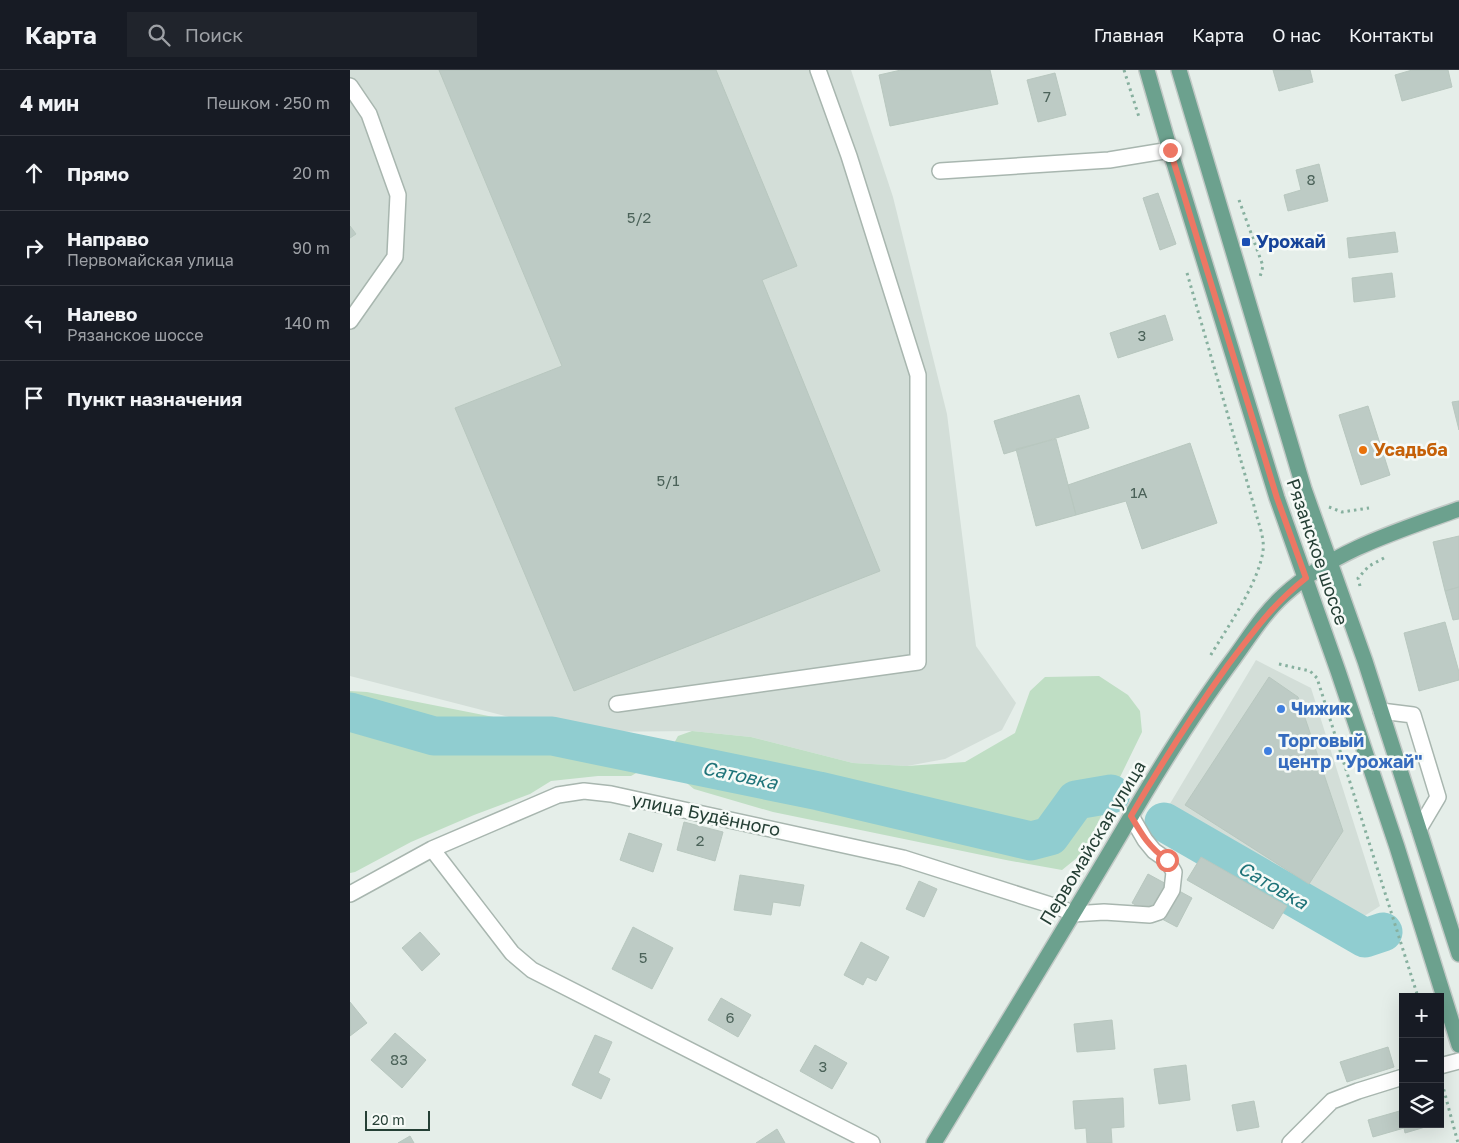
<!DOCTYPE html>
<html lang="ru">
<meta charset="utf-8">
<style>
body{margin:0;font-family:"Golos Text",sans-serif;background:#20242c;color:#f1f3f6}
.controls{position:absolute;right:15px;bottom:15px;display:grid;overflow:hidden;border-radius:0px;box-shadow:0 5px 20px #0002}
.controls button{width:45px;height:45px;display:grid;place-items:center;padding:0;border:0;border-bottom:1px solid #363941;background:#171b24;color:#f1f3f6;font:25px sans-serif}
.scale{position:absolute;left:15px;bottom:12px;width:65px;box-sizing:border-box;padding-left:5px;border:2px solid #253f35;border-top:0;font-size:14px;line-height:18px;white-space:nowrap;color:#253f35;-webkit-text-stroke:4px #f6faf7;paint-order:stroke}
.stop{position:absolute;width:15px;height:15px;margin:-11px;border:4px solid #ed7764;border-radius:50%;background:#fff}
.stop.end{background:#ed7764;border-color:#fff;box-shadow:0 1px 5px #0008}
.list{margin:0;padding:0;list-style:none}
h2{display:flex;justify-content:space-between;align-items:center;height:65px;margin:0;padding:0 20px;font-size:21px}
h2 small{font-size:16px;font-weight:400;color:#9ea1a6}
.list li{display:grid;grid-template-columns:32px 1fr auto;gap:15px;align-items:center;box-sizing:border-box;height:75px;padding:0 20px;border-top:1px solid #363941}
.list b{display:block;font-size:19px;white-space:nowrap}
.list p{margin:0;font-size:16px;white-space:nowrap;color:#9ea1a6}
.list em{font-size:16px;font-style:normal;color:#9ea1a6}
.icon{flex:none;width:28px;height:28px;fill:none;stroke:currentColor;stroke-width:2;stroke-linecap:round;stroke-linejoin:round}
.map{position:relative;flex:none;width:1109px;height:1073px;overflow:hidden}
header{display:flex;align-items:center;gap:30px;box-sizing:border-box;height:70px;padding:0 25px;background:#171b24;border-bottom:1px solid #363941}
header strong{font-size:24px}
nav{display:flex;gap:28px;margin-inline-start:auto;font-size:18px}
.search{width:350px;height:45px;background:#20242c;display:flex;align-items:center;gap:12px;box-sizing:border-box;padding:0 18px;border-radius:0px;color:#9ea1a6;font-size:19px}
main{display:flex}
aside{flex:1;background:#171b24}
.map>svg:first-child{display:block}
.built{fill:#d3ded8}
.green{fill:#bfdec4}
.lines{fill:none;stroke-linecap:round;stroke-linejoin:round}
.river{stroke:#90cdd0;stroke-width:39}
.building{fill:#bdcbc5;stroke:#b8c7bf}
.minor-casing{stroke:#a8b6af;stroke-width:18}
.major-casing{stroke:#c2c9c6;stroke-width:18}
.path{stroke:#87b09f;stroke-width:3;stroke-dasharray:2.5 4;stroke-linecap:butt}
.minor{stroke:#fff;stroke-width:15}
.major{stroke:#6ca18e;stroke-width:15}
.route{stroke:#ed7764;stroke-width:6}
.transit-dot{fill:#1a4fb4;stroke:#f6faf7;stroke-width:2}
.food-dot{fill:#e8710a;stroke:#f6faf7;stroke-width:2}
.shop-dot{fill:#3f7fe0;stroke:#f6faf7;stroke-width:2}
.labels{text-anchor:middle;stroke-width:5;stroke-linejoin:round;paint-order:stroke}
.number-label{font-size:15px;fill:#4b6259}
.transit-label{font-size:18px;font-weight:bold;fill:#164399;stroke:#f6faf7;text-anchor:start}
.food-label{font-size:18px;font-weight:bold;fill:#c56008;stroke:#f6faf7;text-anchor:start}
.street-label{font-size:18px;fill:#253f35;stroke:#f6faf7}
.shop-label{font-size:18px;font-weight:bold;fill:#366cbe;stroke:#f6faf7;text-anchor:start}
.water-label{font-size:19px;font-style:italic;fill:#20747a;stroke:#f6faf7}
</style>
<header>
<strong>Карта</strong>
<div class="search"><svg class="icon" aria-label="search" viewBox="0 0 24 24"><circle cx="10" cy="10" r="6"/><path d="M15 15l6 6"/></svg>Поиск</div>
<nav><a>Главная</a><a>Карта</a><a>О нас</a><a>Контакты</a></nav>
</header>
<main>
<aside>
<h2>4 мин<small>Пешком · 250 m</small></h2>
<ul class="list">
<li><svg class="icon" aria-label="ahead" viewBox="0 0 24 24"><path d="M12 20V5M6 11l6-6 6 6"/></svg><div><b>Прямо</b></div><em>20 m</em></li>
<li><svg class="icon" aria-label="right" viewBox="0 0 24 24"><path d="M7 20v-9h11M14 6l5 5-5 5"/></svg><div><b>Направо</b><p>Первомайская улица</p></div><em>90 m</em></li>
<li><svg class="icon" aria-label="left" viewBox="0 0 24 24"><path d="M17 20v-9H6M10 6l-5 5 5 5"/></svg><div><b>Налево</b><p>Рязанское шоссе</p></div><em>140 m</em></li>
<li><svg class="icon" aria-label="arrive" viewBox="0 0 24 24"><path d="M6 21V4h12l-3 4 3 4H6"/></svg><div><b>Пункт назначения</b></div></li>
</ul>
</aside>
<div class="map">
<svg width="1109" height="1073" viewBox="0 0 1109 1073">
<rect width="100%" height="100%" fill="#e5eee9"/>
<!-- built -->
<path class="built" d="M0,0H501L543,127L597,344L626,576L666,633L652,660L595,689L557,696L503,693L401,667L342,661L242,662L205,659L0,606Z
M906,590L961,618L1030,836L1008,850L815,742Z"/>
<!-- green -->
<path class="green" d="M749,606L778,625L790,641L792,662L733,783L712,800L656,790L423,742L344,719L322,701V677L328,666L342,661L401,667L503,693L557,696L615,692L665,663L680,621L695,607Z
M0,621L17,622L205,659L247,663L278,670L296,676L295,698L281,706H248L201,711L180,724L124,745L61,772L5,802L0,803Z"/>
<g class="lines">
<!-- river -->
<path class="river" d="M0,642L84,666H202L469,721L681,771L700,766L726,730L761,724
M814,752L1015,868L1033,862"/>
</g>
<!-- building -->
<path class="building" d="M89,0H366L447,196L412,210L530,501L224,621L105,338L212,296Z
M551,0H640L648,34L540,56L529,5Z
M923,0H960L963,12L929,21Z
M1062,0H1098L1102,17L1052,31L1045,5Z
M705,3L716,45L688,52L677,10Z
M969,94L978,131L938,141L934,125L951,120L946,100Z
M808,123L826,174L810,180L793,128Z
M0,156L6,164L0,168Z
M1045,162L1048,182L999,188L997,168Z
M1042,203L1045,227L1004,232L1002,208Z
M815,245L823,270L768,288L760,263Z
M729,325L739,358L654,384L644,351Z
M1109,331V360L1102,332Z
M1018,336L1040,405L1011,415L989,345Z
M706,369L726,445L686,456L666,379Z
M840,373L867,453L792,479L776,431L726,445L718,415Z
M1109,466V517L1095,521L1083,472Z
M1109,517V549L1103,550L1095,521Z
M1095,552L1109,602V610L1069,621L1054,563Z
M919,607L948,627L993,761L959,814L835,735Z
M334,752L373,762L365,791L327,780Z
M279,763L312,774L303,802L270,790Z
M851,787L937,836L923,859L837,810Z
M798,804L842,828L827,857L782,833Z
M390,805L454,815L450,836L423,832L421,845L384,840Z
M569,811L587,819L574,847L556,839Z
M283,857L323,878L302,919L262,899Z
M70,862L90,884L72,901L52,878Z
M511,872L539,887L526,911L517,907L513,915L494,905Z
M371,928L401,945L388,967L358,950Z
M0,932L17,953L0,966Z
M762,950L765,979L727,982L724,954Z
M45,963L76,990L52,1018L21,990Z
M245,965L262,972L248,1003L260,1009L251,1029L222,1015Z
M465,975L497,993L482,1019L450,1001Z
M1038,977L1044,997L997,1012L990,992Z
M836,995L840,1030L809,1034L804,999Z
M773,1028L774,1057L761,1058L762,1073H737L736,1058L725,1059L723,1031Z
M904,1031L909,1057L887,1061L882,1035Z
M1053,1040V1054L1082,1055L1055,1063L1054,1058L1023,1067L1018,1050Z
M427,1059L435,1073H406Z
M60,1066L64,1073H48Z"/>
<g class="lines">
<!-- minor casing -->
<g class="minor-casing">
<path id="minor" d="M0,16L19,44L48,125L45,187L0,251
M590,101L759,90L820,80
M267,634L568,592V305L499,86L468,0
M1031,641L1063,645L1088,727L1069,759
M82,779L162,883L182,900L522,1073
M0,824L82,779L208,725L234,721L261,724L553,788L713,839L723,844L754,842L800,845L809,842L822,820L824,802L817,790L804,781L795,770L781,746
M1090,996L1109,991
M940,1073L982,1031L1008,1021L1053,1007"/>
</g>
<!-- major casing -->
<g class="major-casing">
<path id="major" d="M797,0L820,80L927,428L988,601L1047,777L1109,975
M829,0L954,419L1015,591L1109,884
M584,1073C647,969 711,865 773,760C808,700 843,643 884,588C900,566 914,543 934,525C984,480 1048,461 1109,439"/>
</g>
<!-- path -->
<path class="path" d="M774,0L789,47
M889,130L913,196L910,207
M837,203L904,436C907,450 915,467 913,481C908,515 876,559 859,588
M979,437L992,442L1019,438
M1010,516L1008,508L1019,496L1034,488
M929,594L960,601L967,608L1068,927
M1092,1013L1108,1073"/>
<!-- minor -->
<use href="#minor" class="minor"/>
<!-- major -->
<use href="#major" class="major"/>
</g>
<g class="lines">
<!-- route -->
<path class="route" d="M817,790C799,777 792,765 781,746C811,694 843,644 878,595C904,561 922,535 956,508L927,428L820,80"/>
</g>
<!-- markers -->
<rect class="transit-dot" x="891" y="167" width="10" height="10" rx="2.5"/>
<circle class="food-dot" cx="1013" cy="380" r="5"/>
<g class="shop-dot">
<circle cx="931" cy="639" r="5"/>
<circle cx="918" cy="681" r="5"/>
</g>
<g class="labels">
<!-- number labels -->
<g class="number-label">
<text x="697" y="32">7</text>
<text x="961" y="115">8</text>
<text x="289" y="153">5/2</text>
<text x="792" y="271">3</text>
<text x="318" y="416">5/1</text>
<text x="789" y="428">1А</text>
<text x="350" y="776">2</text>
<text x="293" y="893">5</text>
<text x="380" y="953">6</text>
<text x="49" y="995">83</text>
<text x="473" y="1002">3</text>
</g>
<!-- transit labels -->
<g class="transit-label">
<text x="906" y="178">Урожай</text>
</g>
<!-- food labels -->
<g class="food-label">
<text x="1023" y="386">Усадьба</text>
</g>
<!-- street labels -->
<g class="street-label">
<text transform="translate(967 482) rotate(71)" y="6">Рязанское шоссе</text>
<text transform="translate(356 745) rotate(12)" y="6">улица Будённого</text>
<text transform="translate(743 773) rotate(-59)" y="6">Первомайская улица</text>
</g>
<!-- shop labels -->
<g class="shop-label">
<text x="941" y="645">Чижик</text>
<text x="928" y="677">Торговый<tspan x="928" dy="21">центр "Урожай"</tspan></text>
</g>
<!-- water labels -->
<g class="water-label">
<text transform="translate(390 705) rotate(12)" y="7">Сатовка</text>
<text transform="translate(923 815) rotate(30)" y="7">Сатовка</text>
</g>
</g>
</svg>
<div class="controls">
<button>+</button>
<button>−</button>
<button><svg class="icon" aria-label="layers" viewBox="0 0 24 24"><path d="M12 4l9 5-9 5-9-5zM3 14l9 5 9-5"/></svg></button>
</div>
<div class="scale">20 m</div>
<div class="stop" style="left:817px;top:790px"></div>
<div class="stop end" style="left:820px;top:80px"></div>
</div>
</main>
